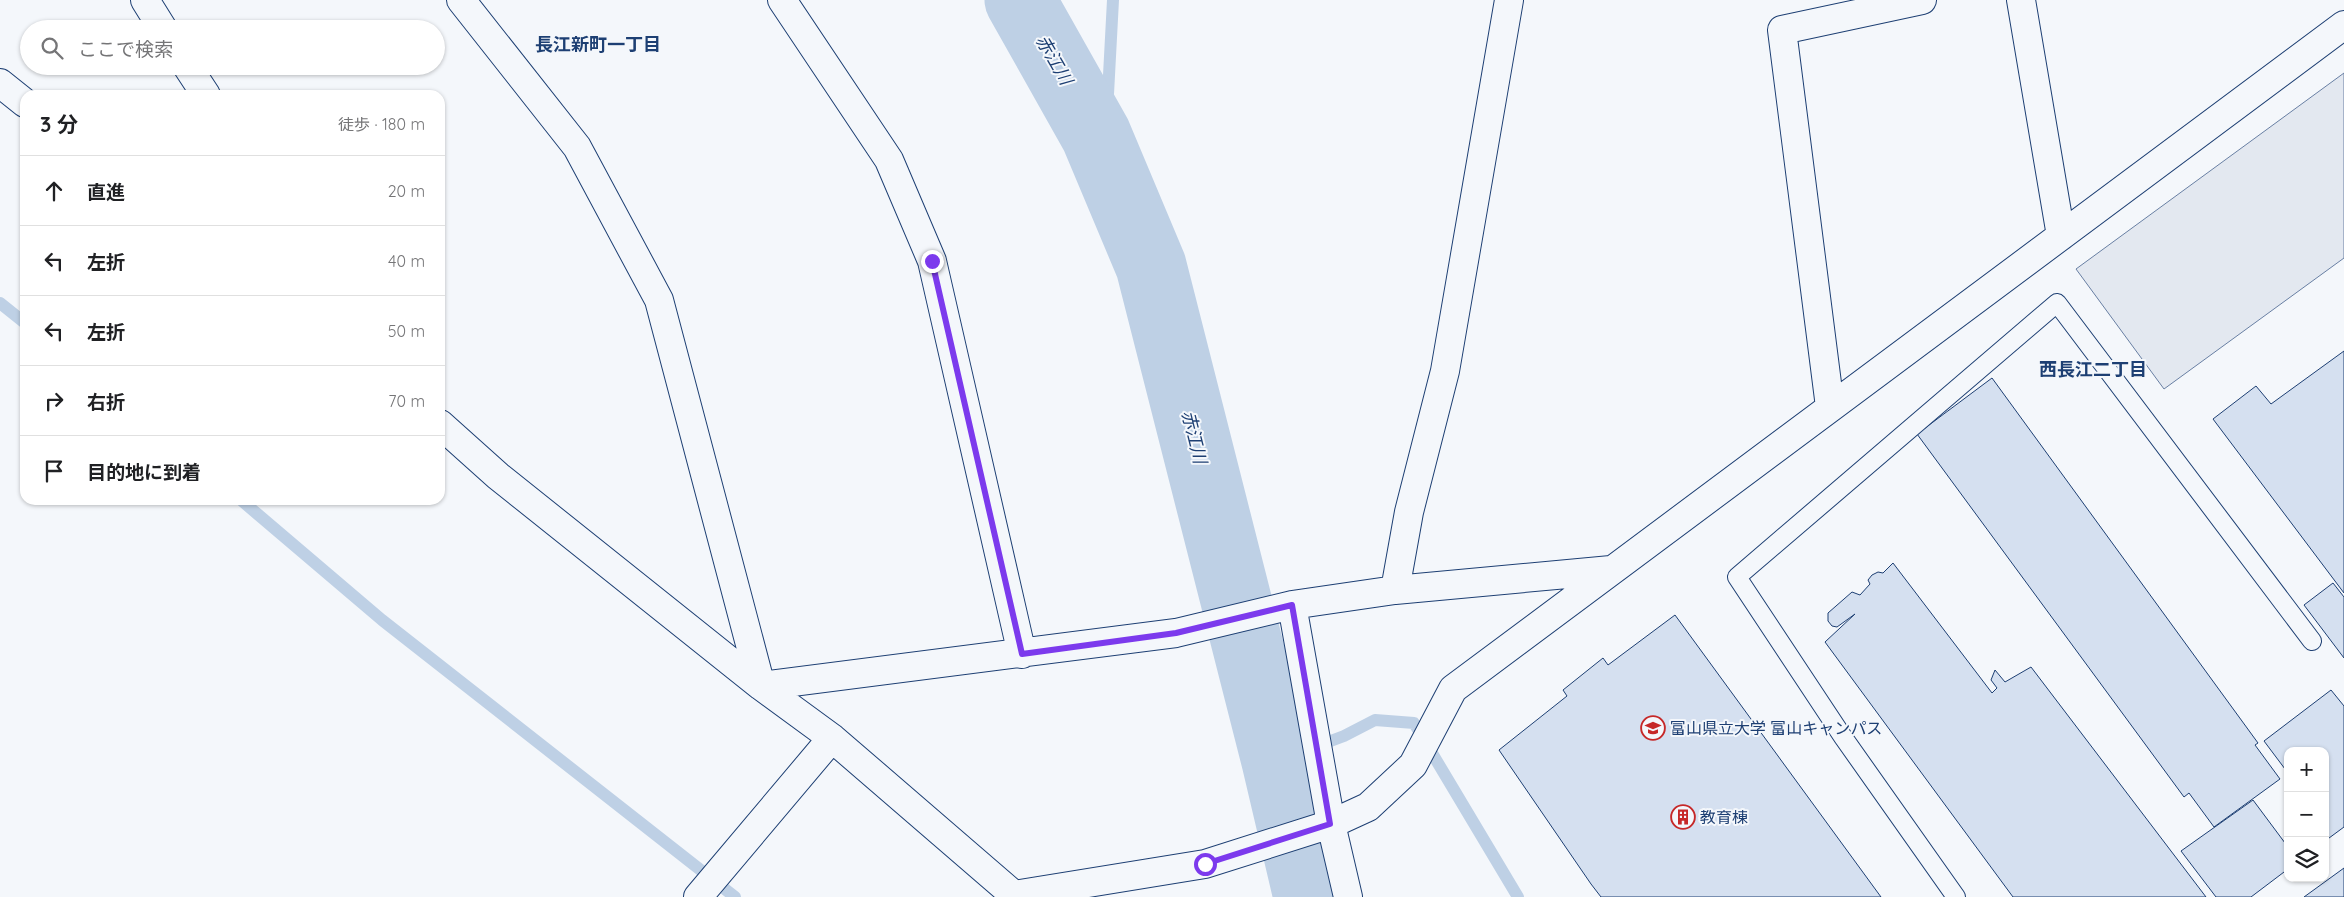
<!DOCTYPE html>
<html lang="ja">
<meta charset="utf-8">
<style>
body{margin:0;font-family:Quicksand,"Noto Sans JP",sans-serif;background:#f2f2f2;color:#202124}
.controls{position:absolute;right:15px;bottom:15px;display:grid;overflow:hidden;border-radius:10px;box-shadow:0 1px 4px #0004}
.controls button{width:45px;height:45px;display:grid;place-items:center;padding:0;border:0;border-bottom:1px solid #e0e0e0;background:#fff;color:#202124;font:25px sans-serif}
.stop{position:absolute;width:15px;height:15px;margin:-11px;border:4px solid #7c3aed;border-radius:50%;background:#fff}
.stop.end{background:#7c3aed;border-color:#fff;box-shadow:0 1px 5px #0008}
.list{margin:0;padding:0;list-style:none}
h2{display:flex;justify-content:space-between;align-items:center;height:65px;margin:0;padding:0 20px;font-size:21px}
h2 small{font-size:16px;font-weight:400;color:#757577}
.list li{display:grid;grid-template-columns:32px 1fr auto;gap:15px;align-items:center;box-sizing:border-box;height:70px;padding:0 20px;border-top:1px solid #e0e0e0}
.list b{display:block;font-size:19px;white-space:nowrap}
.list em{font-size:16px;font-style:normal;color:#757577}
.icon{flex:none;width:28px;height:28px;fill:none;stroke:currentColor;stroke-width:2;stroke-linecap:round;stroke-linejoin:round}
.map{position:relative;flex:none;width:2344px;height:897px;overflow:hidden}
.search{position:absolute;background:#fff;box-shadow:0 1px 4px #0004;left:20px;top:20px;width:425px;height:55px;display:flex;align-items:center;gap:12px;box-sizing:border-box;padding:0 18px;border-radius:28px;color:#757577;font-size:19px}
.panel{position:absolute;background:#fff;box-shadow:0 1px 4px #0004;left:20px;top:90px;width:425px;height:415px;border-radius:15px}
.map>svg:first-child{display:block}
.parking{fill:#e3e8f0;stroke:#687fa3}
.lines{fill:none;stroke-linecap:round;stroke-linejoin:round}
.stream{stroke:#bed0e5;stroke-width:12}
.river{stroke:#bed0e5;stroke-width:71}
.building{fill:#d5e0f0;stroke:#1d3f73}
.service-casing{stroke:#1d3f73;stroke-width:20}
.minor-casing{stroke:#1d3f73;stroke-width:30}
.service{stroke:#f4f7fb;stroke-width:18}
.minor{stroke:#f4f7fb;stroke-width:28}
.route{stroke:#7c3aed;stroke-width:6}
.labels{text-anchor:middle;stroke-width:4;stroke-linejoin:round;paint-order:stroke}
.poi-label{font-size:16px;fill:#1d3f73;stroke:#f4f7fb;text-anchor:start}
.neighbourhood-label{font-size:18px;font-weight:bold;fill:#1d3f73;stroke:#f4f7fb}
.water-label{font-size:18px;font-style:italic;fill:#1d3f73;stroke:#f4f7fb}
</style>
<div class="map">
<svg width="2344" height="897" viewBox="0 0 2344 897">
<rect width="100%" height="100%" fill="#f4f7fb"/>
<!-- parking -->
<path class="parking" d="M2344,73V258L2164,389L2076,269Z"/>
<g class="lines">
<!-- stream -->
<path class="stream" d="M1096,135L1108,94L1113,0
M0,303L25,323
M241,500L382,620L735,897
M1277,761L1344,736L1375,720L1414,723L1518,897"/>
<!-- river -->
<path class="river" d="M1020,0L1096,135L1151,266L1277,761L1309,897"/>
</g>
<!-- building -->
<path class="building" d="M2344,351V593L2213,419L2256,386L2271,404Z
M1992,378L2258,743L2255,745L2280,779L2214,827L2189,793L2184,797L1917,434Z
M1893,563L1992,693L1997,688L1991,680L1995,670L2005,682L2031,667L2206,897H2013L1825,642L1855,614L1837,627L1832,626L1828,621V613L1852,592L1860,595L1870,584L1868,580L1872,575L1878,572L1883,573Z
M2333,583L2344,597V658L2304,605Z
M1675,615L1881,897H1601L1591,884L1499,750L1567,696L1563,690L1603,658L1608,665Z
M2331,690L2344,706V827L2325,841V751H2288V773L2264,741Z
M2253,800L2288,847V869L2251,897H2216L2181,851Z
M2344,868V897H2304Z"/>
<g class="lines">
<!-- service casing -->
<g class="service-casing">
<path id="service" d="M1956,897L1843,737L1737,577L2057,303L2312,641"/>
</g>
<!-- minor casing -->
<g class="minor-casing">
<path id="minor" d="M145,0L163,29
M461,0L577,147L659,300L761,686
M782,0L889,160L932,261L1022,654
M2021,0L2061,236
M187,66L206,95
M0,83L25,103
M1830,407L1782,30L1922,0
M440,424L498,476L761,686L832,738L1014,895L1205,864L1331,824L1368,807L1413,765L1453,689L2344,25
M1395,590L1611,570
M1292,605L1331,824L1348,897
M761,686L1176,633L1292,605L1395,590L1409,512L1445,371L1509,0
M698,897L832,738"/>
</g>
<!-- service -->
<use href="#service" class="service"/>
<!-- minor -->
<use href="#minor" class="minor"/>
</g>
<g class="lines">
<!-- route -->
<path class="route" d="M932,261L1022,654L1176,633L1292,605L1330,824L1205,864"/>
</g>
<!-- icons -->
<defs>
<g id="university-ring" transform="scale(1.25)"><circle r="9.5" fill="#f4f7fb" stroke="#c62828" stroke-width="1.5"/><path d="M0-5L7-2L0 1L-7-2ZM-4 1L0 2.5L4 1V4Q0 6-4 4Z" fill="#c62828"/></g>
<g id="building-ring" transform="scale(1.25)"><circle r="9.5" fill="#f4f7fb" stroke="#c62828" stroke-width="1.5"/><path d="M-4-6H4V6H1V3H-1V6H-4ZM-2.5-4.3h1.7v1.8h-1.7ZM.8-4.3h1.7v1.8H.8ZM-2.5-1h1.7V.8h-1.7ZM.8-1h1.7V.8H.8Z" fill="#c62828"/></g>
</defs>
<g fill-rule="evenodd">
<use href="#university-ring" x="1653" y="728"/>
<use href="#building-ring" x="1683" y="817"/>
</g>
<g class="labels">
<!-- poi labels -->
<g class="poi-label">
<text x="1670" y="734">富山県立大学 富山キャンパス</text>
<text x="1700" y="823">教育棟</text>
</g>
<!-- neighbourhood labels -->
<g class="neighbourhood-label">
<text x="598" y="51">長江新町一丁目</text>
<text x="2093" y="376">西長江二丁目</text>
</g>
<!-- water labels -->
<g class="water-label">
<text transform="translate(1054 60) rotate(60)" y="6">赤江川</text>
<text transform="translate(1194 437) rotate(76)" y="6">赤江川</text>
</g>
</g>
</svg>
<div class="controls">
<button>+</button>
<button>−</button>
<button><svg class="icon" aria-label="layers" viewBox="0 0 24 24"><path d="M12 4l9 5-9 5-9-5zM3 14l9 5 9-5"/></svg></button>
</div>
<div class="stop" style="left:1205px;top:864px"></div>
<div class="stop end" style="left:932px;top:261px"></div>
<div class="search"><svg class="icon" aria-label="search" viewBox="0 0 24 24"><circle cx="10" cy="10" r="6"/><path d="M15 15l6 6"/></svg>ここで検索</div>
<section class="panel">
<h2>3 分<small>徒歩 · 180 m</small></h2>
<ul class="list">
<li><svg class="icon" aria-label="ahead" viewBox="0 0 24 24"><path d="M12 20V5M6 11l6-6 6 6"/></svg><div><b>直進</b></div><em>20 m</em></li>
<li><svg class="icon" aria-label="left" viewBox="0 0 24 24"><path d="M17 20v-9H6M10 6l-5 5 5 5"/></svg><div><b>左折</b></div><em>40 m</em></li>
<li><svg class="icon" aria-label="left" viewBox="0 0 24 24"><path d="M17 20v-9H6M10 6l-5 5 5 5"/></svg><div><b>左折</b></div><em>50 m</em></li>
<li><svg class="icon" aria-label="right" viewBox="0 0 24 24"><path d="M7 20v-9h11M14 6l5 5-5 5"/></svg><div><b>右折</b></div><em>70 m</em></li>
<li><svg class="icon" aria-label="arrive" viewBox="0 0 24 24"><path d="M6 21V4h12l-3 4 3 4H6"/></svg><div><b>目的地に到着</b></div></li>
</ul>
</section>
</div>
